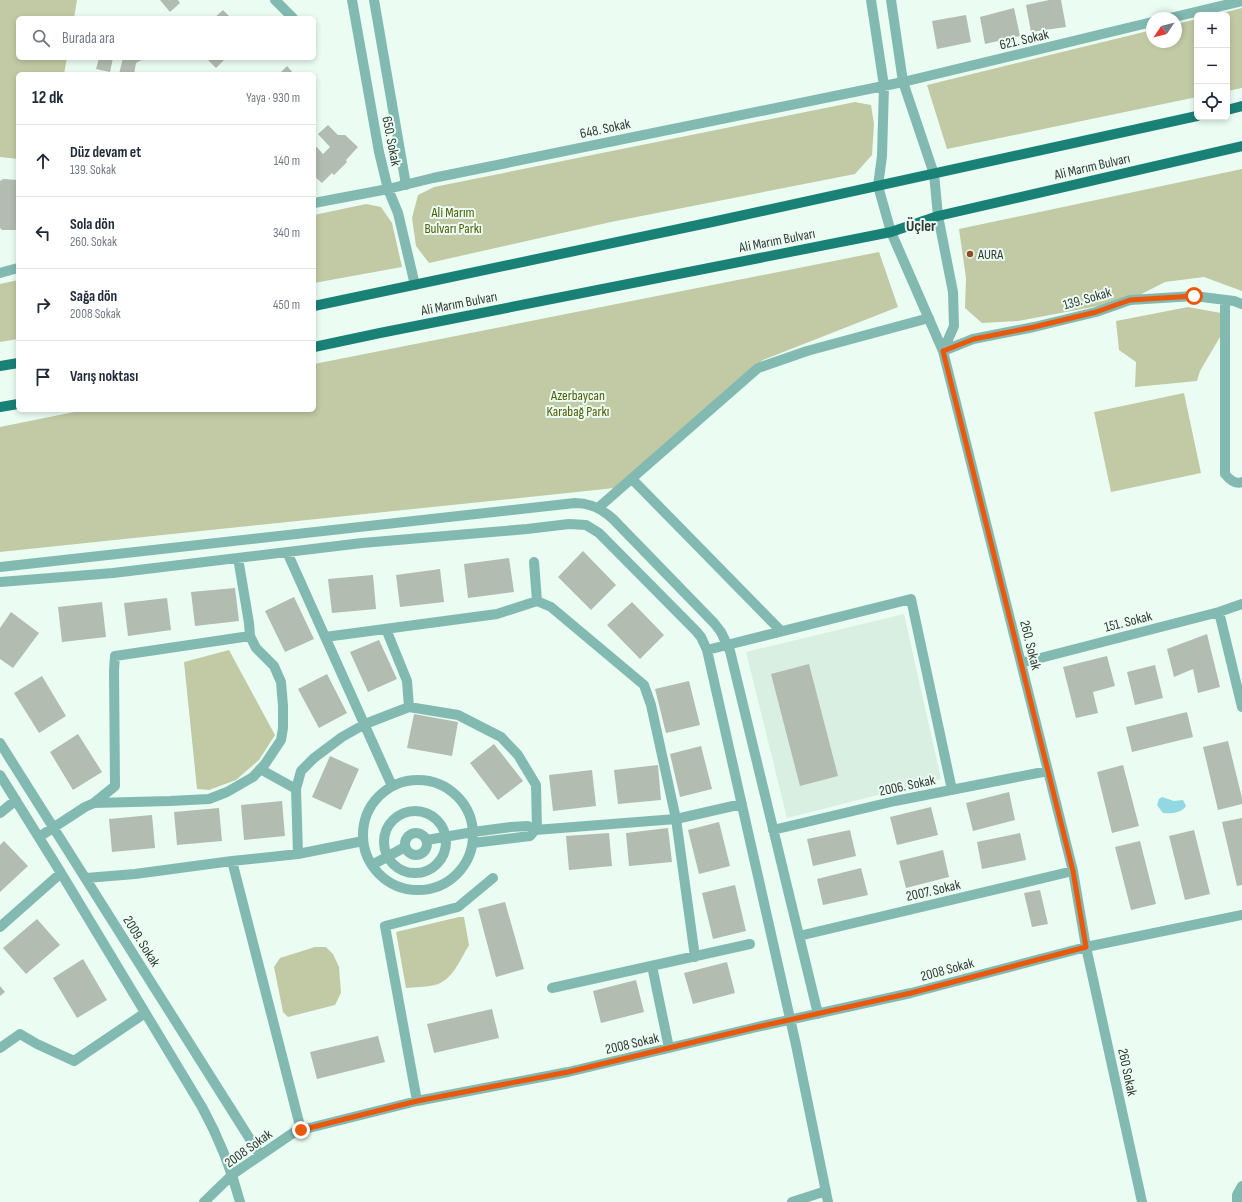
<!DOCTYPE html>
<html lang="tr">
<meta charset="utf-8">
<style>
body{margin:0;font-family:"Sofia Sans Condensed",sans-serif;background:#f2f2f3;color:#1f2937}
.controls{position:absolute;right:12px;top:12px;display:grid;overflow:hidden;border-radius:6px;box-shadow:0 2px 6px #0003}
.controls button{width:36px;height:36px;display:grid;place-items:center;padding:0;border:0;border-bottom:1px solid #e0e1e3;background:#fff;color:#1f2937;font:20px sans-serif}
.compass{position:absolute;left:1146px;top:12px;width:36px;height:36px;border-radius:50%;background:#fff;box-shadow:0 2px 6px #0003;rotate:235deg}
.stop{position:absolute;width:12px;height:12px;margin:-9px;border:3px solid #ea580c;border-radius:50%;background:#fff}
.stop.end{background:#ea580c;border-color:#fff;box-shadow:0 1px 4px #0008}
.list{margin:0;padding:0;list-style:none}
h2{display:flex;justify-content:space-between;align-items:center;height:52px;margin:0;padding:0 16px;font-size:17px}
h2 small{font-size:13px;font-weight:400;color:#747a83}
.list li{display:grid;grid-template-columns:26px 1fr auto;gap:12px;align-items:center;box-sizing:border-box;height:72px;padding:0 16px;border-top:1px solid #e0e1e3}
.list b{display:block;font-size:15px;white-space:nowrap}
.list p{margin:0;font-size:13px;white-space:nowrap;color:#747a83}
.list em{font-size:13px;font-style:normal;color:#747a83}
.icon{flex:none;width:22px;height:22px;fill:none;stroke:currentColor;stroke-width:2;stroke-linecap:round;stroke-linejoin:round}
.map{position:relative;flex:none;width:1242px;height:1202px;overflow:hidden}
.search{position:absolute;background:#fff;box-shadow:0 2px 6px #0003;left:16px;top:16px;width:300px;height:44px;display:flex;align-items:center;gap:10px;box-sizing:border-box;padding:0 14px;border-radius:6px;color:#747a83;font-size:15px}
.panel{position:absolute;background:#fff;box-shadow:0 2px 6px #0003;left:16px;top:72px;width:300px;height:340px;border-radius:6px}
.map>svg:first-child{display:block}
.built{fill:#d8efe2}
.green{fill:#c2caa5}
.water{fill:#91d8e2}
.building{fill:#b2bcb0}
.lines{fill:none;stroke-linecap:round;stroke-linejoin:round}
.minor{stroke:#82bab2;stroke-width:10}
.major{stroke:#1a8177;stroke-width:10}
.route{stroke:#ea580c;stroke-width:5}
.poi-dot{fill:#914c21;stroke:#ebfcf3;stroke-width:1.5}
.labels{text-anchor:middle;stroke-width:4;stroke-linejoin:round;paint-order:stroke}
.street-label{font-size:14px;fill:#333a36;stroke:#ebfcf3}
.park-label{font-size:14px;fill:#525c03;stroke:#ebfcf3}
.poi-label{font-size:14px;fill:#333a36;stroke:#ebfcf3;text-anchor:start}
.quarter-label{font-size:16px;font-weight:bold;fill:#333a36;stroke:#ebfcf3}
</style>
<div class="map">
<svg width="1242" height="1202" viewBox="0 0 1242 1202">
<rect width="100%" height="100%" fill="#ebfcf3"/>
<!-- built -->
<path class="built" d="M904,614L941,779L787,818L746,652Z"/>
<!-- green -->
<path class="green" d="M0,0H77L74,18H18V58H67L64,74H18V159L0,157Z
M1242,8V88L1227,91V15H1214Z
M1197,19V97L947,149L927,85L1152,30V42H1176V24Z
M855,102L871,105L874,124L872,155L855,174L611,222L429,263L416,246L412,218L418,195L434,187Z
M1242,169V291L1204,277L1165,282L1130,300L1018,321L982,323L965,308L966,278L959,229Z
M366,204L381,207L392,223L402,267L314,283V215Z
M879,252L898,307L763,360L615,488L0,552V427L84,410H314V364Z
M18,280V339L0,342V284Z
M1188,307L1221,313L1220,337L1200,371L1197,381L1135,387L1136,362L1119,350L1116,321Z
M1184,393L1201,473L1111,492L1094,412Z
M229,650L275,735L259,760L236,780L209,790L197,789L184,662Z
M459,917H464L469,945C460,960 452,981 435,985C426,987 415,987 406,988L396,932Z
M315,947H326L333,954L339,967L341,993L335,1005L288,1017L283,1012L274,967L280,958Z"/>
<!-- water -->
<path class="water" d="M1162,797L1174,801L1183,800L1186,806C1182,813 1170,814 1163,813L1157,805L1159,799Z"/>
<!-- building -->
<path class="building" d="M160,0H178L180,3L170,12Z
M1049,0H1061L1066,27L1031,32L1026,5Z
M1014,8L1020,36L985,44L980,17Z
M223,10L231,18H214Z
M966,15L971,42L937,49L932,21Z
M99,58H113L110,72L96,69Z
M123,58H145L136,63L134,74H119Z
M206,58H226L216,68Z
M287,66L294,74H279Z
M328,125L338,135H345L358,147L346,160L347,162L334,175L332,173L322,183L314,176V144L323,154L330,147L318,134Z
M3,179L18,180V230H2L0,228V181Z
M583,551L616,585L591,610L558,577Z
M509,558L514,592L468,598L464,564Z
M440,569L444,602L400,607L396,575Z
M373,575L376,609L332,613L328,579Z
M235,588L239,621L195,626L191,592Z
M294,597L314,639L285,652L265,611Z
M167,598L171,630L128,636L124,603Z
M102,602L106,637L62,642L58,607Z
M632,602L664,635L640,659L607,625Z
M11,612L39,633L13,668L0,659V628Z
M1207,634L1220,687L1198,693L1193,669L1174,677L1167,649Z
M379,640L397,679L368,692L350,652Z
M1107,656L1115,686L1093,692L1098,713L1076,718L1063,667Z
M809,664L838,776L800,786L771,674Z
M1155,665L1163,698L1135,705L1127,672Z
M327,674L347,713L319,728L298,689Z
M42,676L66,716L39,733L14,693Z
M689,681L700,725L666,733L655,689Z
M1187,712L1193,737L1132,752L1126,727Z
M414,714L458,722L452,756L407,748Z
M78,734L102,772L73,790L50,752Z
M1228,741L1242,798V804L1218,810L1203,747Z
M494,744L523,781L498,800L470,763Z
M701,746L712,789L680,797L670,754Z
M330,756L359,769L341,810L312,797Z
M658,765L661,800L618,804L614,770Z
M1123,765L1139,826L1112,833L1097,772Z
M592,770L596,806L553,811L549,775Z
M1009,792L1015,820L973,831L966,803Z
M282,801L285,836L244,840L241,805Z
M931,807L938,835L897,845L890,817Z
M219,808L222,841L177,845L174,812Z
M152,815L155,848L112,852L109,819Z
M1242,818V885L1237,886L1222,822Z
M719,822L730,866L699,874L688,830Z
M668,828L672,862L629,866L626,833Z
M850,830L856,856L813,866L807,839Z
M1194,830L1210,894L1185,900L1169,836Z
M609,833L612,866L569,870L566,836Z
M1020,833L1026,860L982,869L977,842Z
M4,841L28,866L0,892V845Z
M1140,841L1156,904L1131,910L1115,847Z
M943,850L949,877L906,888L899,861Z
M861,868L868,895L823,905L817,879Z
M735,885L746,931L713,939L702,893Z
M1040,890L1048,924L1032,927L1024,893Z
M505,902L524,969L496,977L478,909Z
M37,919L60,945L26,974L3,948Z
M83,959L107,1000L77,1018L53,978Z
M727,962L735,993L693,1004L684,973Z
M636,980L644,1012L601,1023L593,991Z
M0,986L5,992L0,996Z
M492,1009L499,1038L434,1053L427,1024Z
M378,1036L385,1062L317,1079L310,1052Z"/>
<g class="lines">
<!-- minor -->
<path class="minor" d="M275,0L293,18
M352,0L379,152L388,189L398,213L415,285
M374,0L406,185
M871,0L884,86L882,156L878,186L891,232L943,351L1073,871L1086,947L1142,1202
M891,0L903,82L934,174L938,216L953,292L954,326L943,351
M1170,18L1242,1
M314,203L388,189L433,178L903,82L1152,22
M0,273L18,268
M1225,300V474C1229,479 1235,485 1242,482
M943,351L973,339L1034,327L1096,312L1130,300L1194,296L1234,301L1242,304
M632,479L781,631
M598,508L758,368L807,351L929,318
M287,552L392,786
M534,562L537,601
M0,567L575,503C591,503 602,509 613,519L714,623L721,632L730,651L818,1014
M0,582L113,573L362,543L527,529L569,524L586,525L599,533L696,631L701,637L707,650L796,1045L828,1202
M1219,612L1242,707
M386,629L407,681L409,707
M325,637L497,614L537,601L551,607L644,685L651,705L676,819L695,957
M707,650L911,599L952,790
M1021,663L1219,612L1242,604
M0,743L260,1155
M260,769L296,789
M0,775L61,873L202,1107C219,1138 231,1168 240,1202
M363 835a55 55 0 1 1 110 0a55 55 0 1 1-110 0Z
M94,803L115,786L114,670L115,656L250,636
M384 842a31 31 0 1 1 62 0a31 31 0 1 1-62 0Z
M0,813L16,800
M773,830L895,801L1048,771
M405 844a11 11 0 1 1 22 0a11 11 0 1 1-22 0Z
M39,837L85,807L94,803L170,801L209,799L227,792L253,777L265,764L281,740L283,728V706L281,682L274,666L256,648L250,636L249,623L238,558
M427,840L473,832L511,827L528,826L535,830L676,819L742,804
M473,843L530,836L535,830
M298,854L296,789L301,771L314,758L342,737L365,724L409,707L458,715L501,737L518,755L536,785L537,830
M232,861L301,1130
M372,865L405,847
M86,878L135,874L232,861L298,854L363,841
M0,927L61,873
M799,936L1073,871
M652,966L669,1048
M552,988L750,944
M0,1048L20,1034L37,1044L74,1061L145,1013
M417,1101L385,926L458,907L493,878
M204,1202L233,1174L293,1133L301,1130L417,1101L568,1072L757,1027L911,993L1086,947L1242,915
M792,1202L826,1191
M1237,1202V1195L1242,1186"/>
<!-- major -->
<path class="major" d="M1227,110L1242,106
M314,306L712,222L1197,116
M314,347L380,333L891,232L938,216L1242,146
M0,366L18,363
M0,407L18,404"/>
</g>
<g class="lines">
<!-- route -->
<path class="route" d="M301,1130L417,1101L568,1072L757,1027L911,993L1086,947L1073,871L943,351L974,339L1034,327L1096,312L1130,300L1194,296"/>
</g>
<!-- markers -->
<circle class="poi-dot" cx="970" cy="254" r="4"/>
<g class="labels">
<!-- street labels -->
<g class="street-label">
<text transform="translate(1024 39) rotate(-13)" y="5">621. Sokak</text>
<text transform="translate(605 128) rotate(-12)" y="5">648. Sokak</text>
<text transform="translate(392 141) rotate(79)" y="5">650. Sokak</text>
<text transform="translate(1092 166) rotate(-13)" y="5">Ali Marım Bulvarı</text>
<text transform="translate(777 240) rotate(-11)" y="5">Ali Marım Bulvarı</text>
<text transform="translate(1087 298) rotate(-16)" y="5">139. Sokak</text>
<text transform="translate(459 303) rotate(-11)" y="5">Ali Marım Bulvarı</text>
<text transform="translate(1128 621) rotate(-14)" y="5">151. Sokak</text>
<text transform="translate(1031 645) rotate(76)" y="5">260. Sokak</text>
<text transform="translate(907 785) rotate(-12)" y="5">2006. Sokak</text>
<text transform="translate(933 890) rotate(-13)" y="5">2007. Sokak</text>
<text transform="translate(142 941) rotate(58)" y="5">2009. Sokak</text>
<text transform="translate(947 969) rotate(-15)" y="5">2008 Sokak</text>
<text transform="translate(632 1043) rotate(-13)" y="5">2008 Sokak</text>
<text transform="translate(1128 1072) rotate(78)" y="5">260 Sokak</text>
<text transform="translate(248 1148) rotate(-36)" y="5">2008 Sokak</text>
</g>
<!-- park labels -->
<g class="park-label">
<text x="453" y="217">Ali Marım<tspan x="453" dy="16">Bulvarı Parkı</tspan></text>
<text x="578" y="400">Azerbaycan<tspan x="578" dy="16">Karabağ Parkı</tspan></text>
</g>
<!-- poi labels -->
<g class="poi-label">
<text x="978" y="259">AURA</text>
</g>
<!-- quarter labels -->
<g class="quarter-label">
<text x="921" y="231">Üçler</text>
</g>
</g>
</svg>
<div class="controls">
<button>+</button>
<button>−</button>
<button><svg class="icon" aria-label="locate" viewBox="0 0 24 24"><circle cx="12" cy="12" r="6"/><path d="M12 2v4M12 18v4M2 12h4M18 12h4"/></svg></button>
</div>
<svg class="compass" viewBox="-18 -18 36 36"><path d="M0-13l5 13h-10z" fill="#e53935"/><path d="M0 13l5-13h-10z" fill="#747a83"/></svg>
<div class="stop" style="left:1194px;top:296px"></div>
<div class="stop end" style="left:301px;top:1130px"></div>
<div class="search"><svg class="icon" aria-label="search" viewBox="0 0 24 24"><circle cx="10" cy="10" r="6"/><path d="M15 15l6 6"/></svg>Burada ara</div>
<section class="panel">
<h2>12 dk<small>Yaya · 930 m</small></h2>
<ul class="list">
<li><svg class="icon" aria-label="ahead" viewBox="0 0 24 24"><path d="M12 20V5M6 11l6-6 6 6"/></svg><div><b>Düz devam et</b><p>139. Sokak</p></div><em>140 m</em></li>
<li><svg class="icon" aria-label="left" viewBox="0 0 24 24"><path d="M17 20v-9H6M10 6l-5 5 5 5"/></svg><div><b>Sola dön</b><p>260. Sokak</p></div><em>340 m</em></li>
<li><svg class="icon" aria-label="right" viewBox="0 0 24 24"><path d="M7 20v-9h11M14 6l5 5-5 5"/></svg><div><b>Sağa dön</b><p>2008 Sokak</p></div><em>450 m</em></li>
<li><svg class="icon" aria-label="arrive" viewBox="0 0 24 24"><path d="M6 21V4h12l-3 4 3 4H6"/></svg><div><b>Varış noktası</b></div></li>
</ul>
</section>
</div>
